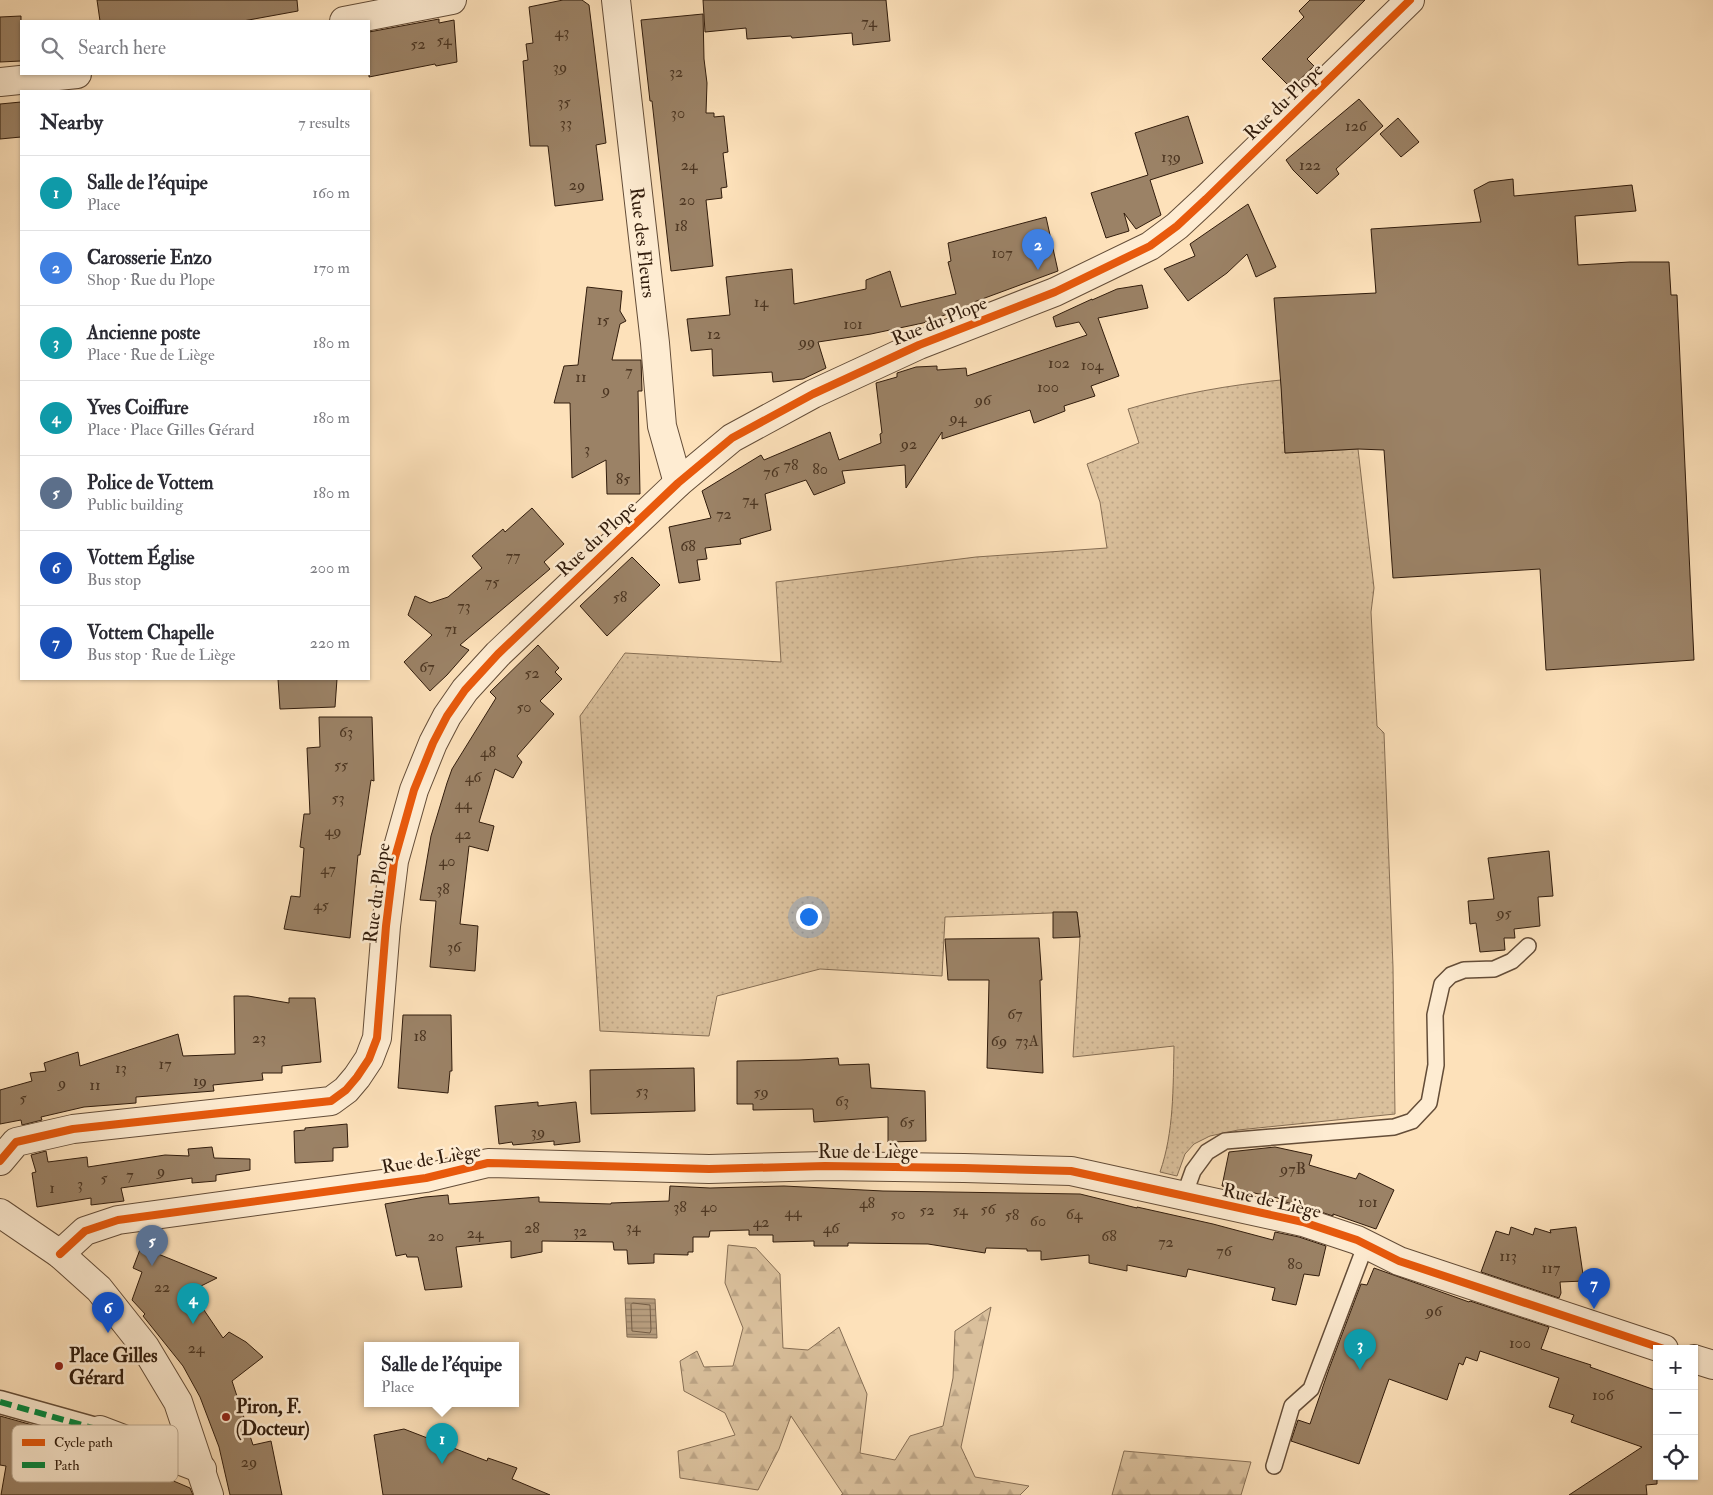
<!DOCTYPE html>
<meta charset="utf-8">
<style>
body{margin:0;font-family:"IM FELL Double Pica",serif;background:#f7f7f7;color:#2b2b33}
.controls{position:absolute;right:15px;bottom:15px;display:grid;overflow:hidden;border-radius:0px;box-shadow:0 1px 4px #0004}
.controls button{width:45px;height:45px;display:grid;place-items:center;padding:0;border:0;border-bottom:1px solid #e1e1e2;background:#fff;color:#2b2b33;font:25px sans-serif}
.you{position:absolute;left:808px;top:916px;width:18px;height:18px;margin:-12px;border:4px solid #fff;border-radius:50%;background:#1a73e8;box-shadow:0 0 0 8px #1a73e833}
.badge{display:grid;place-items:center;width:32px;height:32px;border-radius:50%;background:#8f2418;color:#fff;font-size:16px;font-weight:700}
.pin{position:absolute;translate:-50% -41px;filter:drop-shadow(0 1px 2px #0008)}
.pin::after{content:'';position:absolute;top:26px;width:18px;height:15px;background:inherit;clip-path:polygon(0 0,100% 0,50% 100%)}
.popup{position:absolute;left:364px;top:1342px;width:155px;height:65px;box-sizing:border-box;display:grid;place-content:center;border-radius:0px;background:#fff;filter:drop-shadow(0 1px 4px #0005);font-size:16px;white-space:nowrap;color:#7c7c81}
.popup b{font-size:19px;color:#2b2b33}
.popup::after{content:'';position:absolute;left:50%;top:100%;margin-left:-10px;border:10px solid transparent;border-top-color:#fff}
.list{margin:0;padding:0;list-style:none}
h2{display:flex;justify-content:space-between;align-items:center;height:65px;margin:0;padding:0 20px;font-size:21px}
h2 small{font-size:16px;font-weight:400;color:#7c7c81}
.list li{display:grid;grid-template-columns:32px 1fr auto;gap:15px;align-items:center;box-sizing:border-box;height:75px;padding:0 20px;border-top:1px solid #e1e1e2}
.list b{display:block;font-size:19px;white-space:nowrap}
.list p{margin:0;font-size:16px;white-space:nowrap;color:#7c7c81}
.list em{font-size:16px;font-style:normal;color:#7c7c81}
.icon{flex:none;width:28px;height:28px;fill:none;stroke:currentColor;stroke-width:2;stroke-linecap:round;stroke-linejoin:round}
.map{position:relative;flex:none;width:1713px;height:1495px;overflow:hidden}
.search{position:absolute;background:#fff;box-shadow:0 1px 4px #0004;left:20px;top:20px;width:350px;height:55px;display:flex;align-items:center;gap:12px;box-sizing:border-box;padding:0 18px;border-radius:0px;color:#7c7c81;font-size:19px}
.panel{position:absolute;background:#fff;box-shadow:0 1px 4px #0004;left:20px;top:90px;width:350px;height:590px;border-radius:0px}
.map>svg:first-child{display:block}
.grass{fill:url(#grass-dots);stroke:#866e54}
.forest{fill:url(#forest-firs);stroke:#866e54}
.water{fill:url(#water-rules);stroke:#826a51}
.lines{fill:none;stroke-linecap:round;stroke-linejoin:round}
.shore{stroke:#745d46;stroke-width:1}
.building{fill:#9b8266;stroke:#311c0c}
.service-casing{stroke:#644d38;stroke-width:18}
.pedestrian-casing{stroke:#644d38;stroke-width:25}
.minor-casing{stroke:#644d38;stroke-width:30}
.tertiary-casing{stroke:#644d38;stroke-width:30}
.service{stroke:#feecd2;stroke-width:15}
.pedestrian{stroke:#feecd2;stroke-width:22}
.minor{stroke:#feecd2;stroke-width:28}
.tertiary{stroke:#feecd2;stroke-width:28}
.quiet{stroke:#00873e;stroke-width:6;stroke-dasharray:12 6;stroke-linecap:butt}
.cycleway-casing{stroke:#feecd2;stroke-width:11}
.cycleway{stroke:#e8590c;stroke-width:8}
.poi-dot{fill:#8f2418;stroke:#feecd2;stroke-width:2}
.labels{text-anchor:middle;stroke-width:5;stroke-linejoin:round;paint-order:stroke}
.number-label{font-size:16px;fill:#4c3622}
.street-label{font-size:19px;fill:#311c0c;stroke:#feecd2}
.poi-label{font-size:19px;font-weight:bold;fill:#311c0c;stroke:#feecd2;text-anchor:start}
.key{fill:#feecd2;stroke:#c0ae97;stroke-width:1}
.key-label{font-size:14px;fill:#311c0c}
</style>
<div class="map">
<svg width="1713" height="1495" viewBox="0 0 1713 1495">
<defs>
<pattern id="grass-dots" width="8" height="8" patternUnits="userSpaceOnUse" patternTransform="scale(1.25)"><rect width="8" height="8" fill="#dac09c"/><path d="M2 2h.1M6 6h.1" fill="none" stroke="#bca485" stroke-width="1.8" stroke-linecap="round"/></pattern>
<pattern id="forest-firs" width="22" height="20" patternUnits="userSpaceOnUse" patternTransform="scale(1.25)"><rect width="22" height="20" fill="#dac09c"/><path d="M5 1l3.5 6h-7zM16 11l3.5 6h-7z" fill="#bca485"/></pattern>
<pattern id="water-rules" width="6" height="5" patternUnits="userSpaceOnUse" patternTransform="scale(1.25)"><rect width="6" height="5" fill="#b89e7f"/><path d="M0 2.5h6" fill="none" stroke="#968066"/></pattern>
</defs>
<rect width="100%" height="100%" fill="#fde1ba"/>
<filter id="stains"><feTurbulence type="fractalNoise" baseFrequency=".004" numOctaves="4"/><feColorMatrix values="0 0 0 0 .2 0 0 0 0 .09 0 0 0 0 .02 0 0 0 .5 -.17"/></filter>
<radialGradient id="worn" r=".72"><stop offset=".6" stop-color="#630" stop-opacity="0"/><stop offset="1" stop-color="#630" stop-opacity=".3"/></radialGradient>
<!-- grass -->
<path class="grass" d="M1281,380L1285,453L1358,449L1374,588L1371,612L1377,726L1384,733L1393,967L1395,1114L1238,1130L1210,1136L1194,1144L1185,1154L1177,1176L1160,1172C1174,1132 1173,1088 1174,1046L1073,1057L1080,937L1077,912L945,917L942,976L820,969L717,996L709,1036L600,1031L580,716L625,653L781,662L776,582L976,557L1107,548L1100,502L1087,464L1139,443L1128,409C1178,394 1229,385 1281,380Z"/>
<!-- forest -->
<path class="forest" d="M728,1245L756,1248L780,1274L783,1348L808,1350L839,1327L867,1394L860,1453L895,1460L910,1436L943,1426L953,1378L955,1331L991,1307L961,1447L975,1477L1029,1486L1020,1495H841L843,1494L791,1416L779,1449L758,1490L680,1478L678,1451L735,1435L725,1413L684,1391L680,1361L697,1351L704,1367L733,1366L743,1328L725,1283Z
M1124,1451L1251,1462L1241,1495H1112Z"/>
<!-- water -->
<path class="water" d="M625,1298L655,1299L657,1338L627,1337Z"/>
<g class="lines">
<!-- shore -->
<path class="shore" d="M633,1303L650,1305L651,1330L650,1333L632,1331L631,1305Z"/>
</g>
<!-- building -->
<path class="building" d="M97,0H297L298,11L243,21H100Z
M563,0H582L589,5L606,143L596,145L603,200L555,206L548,146H530L523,61L528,60L526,44L533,43L529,7Z
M703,0H886L890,41L853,45L852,33L792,38L791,36L747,39L746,28L705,32Z
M1310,0H1365L1307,59L1314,66L1291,88L1262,59L1304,17L1299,11Z
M703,14L704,59L707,83L706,113H714V117L724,116L728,152L723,153L727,187L721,188L722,198L706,200L713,266L671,271L652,101H650L641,20Z
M21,16V61L0,62V17Z
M439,19V23L454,20L457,62L436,66L435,64L369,77V32Z
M1359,99L1383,126L1336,169L1339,174L1317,194L1293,170L1286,160Z
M21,102V137L0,139V104Z
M1188,116L1203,163L1150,180L1161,215L1136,229L1124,213L1129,231L1106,238L1091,193L1148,175L1135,133Z
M1398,118L1419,142L1401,157L1380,134Z
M1513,179L1514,196L1632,185L1636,211L1575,216L1578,265L1630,262H1669L1671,295H1677L1694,660L1546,670L1540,569L1393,578L1384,450L1358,449L1285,453L1281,386L1274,298L1376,293L1371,229L1481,222L1474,190L1489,182Z
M1248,204L1276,267L1256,277L1247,254L1227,273L1188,301L1164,269L1195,256L1190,244Z
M1046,217L1058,271L974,302L975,304L923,323L871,334L818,342L826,368L803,379L773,382L772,372L713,376L712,349L691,351L687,319L730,315L726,277L792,269L794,304L866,289V280L890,271L901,307L956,294L948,262L951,261L948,243Z
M1142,285L1148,308L1098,318L1119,376L1091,386L1095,396L1064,406L1065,411L1034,423L1030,410L942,439V432L906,488L905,465L842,471L845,483L814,495L806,480L765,494L771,530L740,539L741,544L705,548L707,559L697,560L700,580L679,583L669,527L711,518L702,491L761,455L764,460L830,432L839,460L881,443L880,434L882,433L876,383L897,377V373L916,367L937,366V370L966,368L967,376L1087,335L1079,322L1056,327L1053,317L1092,299V300L1117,289Z
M587,287L622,291L620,311L626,321L620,324L612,360H641L642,391H638L640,494H607L606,460L572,478L570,403H554L564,366L578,365Z
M532,508L564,544L544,562L550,569L460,645L469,650L447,675L430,691L404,662L432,635L408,615L415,596L430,603L448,597L482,568L472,556L503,529L505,532Z
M632,557L660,585L607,636L580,606Z
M538,645L559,668L555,672L562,679L540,701L554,714L517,756L522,762L513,778L495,769L479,822L494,826L488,851L469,846L460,924L478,926L475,971L430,967L436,901L420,900L431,836L447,783L452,769L496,698L490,692Z
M278,679H337L335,707L280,709Z
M319,717H372L374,781L371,780L360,855H358L350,938L284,929L291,896L300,897L304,848L300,847L304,814H310L307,748L320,747Z
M1549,851L1553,896L1538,897L1540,926L1514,929L1515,938H1504L1505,950L1480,952L1476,923L1470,924L1468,901L1494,899L1488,858Z
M1053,912H1077L1080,937L1053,938Z
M1039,938L1042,980H1040L1043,1073L987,1068L989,980H948L945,939Z
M234,996H248L289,1003V998H315L321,1062L282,1066V1073H262L263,1080L213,1085L214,1091L136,1097V1103L84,1107L41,1117L42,1120L22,1125L21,1120L0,1124V1090L32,1081L30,1073L46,1071L44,1063L78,1052L80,1066L178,1034L183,1056L235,1054Z
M403,1015H451L452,1071H450L448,1093L398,1088Z
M838,1058L839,1065L869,1064L871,1088L925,1091L926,1141L888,1142V1117L814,1122L813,1109L753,1110V1104H737V1061L799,1060Z
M694,1068L695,1111L591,1114L590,1070Z
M538,1102V1106L576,1102L580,1142L554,1145V1141L513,1145L512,1142L499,1144L495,1106Z
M347,1124L348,1147L333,1148V1161L295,1163L294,1131L305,1130V1128Z
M212,1147L214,1158L250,1159V1170L216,1175V1181L192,1183V1178L121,1188L124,1201L91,1205V1198L37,1207L32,1173L36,1172L31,1155L46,1151L48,1162L87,1157L88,1167L165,1155L189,1156L188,1149Z
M1275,1147L1312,1155L1309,1165L1356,1179L1359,1173L1394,1190L1376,1229L1333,1214V1216L1306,1207L1281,1201L1282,1199L1222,1186L1229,1152Z
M670,1186L710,1188L784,1186L883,1191L1080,1194L1137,1208V1207L1213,1224L1273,1240L1275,1232L1299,1237L1326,1246L1319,1276L1304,1274L1296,1305L1272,1300L1275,1288L1188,1269L1186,1277L1127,1265V1271L1089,1263V1255L1041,1260V1251H1027V1249L986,1248L985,1253L928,1244L848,1243V1246H814V1241L773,1242V1235H749V1230L710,1231L709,1237H693V1252H688V1255L654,1254V1263L628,1264L627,1250H614L613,1242L542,1241V1252L511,1258V1241L456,1247L462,1287L425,1290L418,1257H407L406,1254L396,1256L385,1204L425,1197L448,1195L449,1204L539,1197V1202L611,1204V1203L669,1201Z
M1511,1227L1533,1235L1535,1228L1551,1233L1550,1230L1576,1227L1584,1281L1560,1282L1561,1293L1559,1298L1481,1272L1496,1231L1509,1235Z
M141,1247L217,1278L191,1291L223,1338L229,1332L246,1342L263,1357L232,1381L253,1445L271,1441L282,1495H230L219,1447L200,1397L183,1366L143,1316L145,1314L132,1300L142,1272L133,1268Z
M1374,1268L1469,1302L1470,1301L1549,1327L1541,1349L1591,1365L1590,1367L1655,1390L1657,1414V1484L1646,1485L1647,1495H1569L1642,1447L1571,1422L1574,1415L1549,1407L1559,1378L1480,1351L1477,1361L1466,1357L1463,1365L1459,1363L1447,1400L1389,1379L1359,1464L1291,1441L1298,1420L1310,1424L1329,1369L1361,1284L1367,1285Z
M0,1416L47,1429L117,1457L190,1488L193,1495H1L6,1466L0,1465Z
M404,1429L487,1461L488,1458L517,1468L512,1479L550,1495H383L374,1435Z"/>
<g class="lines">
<!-- service casing -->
<g class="service-casing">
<path id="service" d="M1184,1196L1193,1171L1207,1152L1225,1141L1394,1127L1412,1121L1429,1103L1436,1065L1435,1015L1442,984L1451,975L1464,970L1494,969L1512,961L1528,946
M1274,1466L1292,1406L1311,1389L1366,1244"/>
</g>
<!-- pedestrian casing -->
<g class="pedestrian-casing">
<path id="pedestrian" d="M0,1402L100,1430"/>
</g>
<!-- minor casing -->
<g class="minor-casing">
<g id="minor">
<path id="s1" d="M616,0L655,343L662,426L678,483"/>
<path d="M0,1161L16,1142L73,1129L331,1101L346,1090L357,1077L369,1059L377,1038L386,926L394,861L414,790L433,743L447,716L465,690L498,654L678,483L732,438L813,394L919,345L1055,292L1150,246L1177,226L1206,199L1410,0"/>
<path d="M60,1254L85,1231L118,1220L426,1178L488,1163L709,1169L825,1166L964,1168L1071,1171L1303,1222L1357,1240L1399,1261L1664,1349"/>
<path d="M1694,1359L1713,1365"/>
<path d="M100,1430L202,1469"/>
</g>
</g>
<!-- tertiary casing -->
<g class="tertiary-casing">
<path id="tertiary" d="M344,21L452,0
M0,82L77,74
M0,1213L60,1254L99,1289L145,1347L178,1402L209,1495"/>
</g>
<!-- service -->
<use href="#service" class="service"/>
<!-- pedestrian -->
<use href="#pedestrian" class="pedestrian"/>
<!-- minor -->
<use href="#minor" class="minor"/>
<!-- tertiary -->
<use href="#tertiary" class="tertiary"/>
<!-- quiet -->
<path class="quiet" d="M0,1402L100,1430"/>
<!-- cycleway casing -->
<g class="cycleway-casing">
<path id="cycleway" d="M0,1161L16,1142L73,1129L331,1101L346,1090L357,1077L369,1059L377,1038L386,926L394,861L414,790L433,743L447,716L465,690L498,654L678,483L732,438L813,394L919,345L1055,292L1150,246L1177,226L1206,199L1410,0
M60,1254L85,1231L118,1220L426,1178L488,1163L709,1169L825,1166L964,1168L1071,1171L1303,1222L1357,1240L1399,1261L1664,1349"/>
</g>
<!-- cycleway -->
<use href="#cycleway" class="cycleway"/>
</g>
<!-- markers -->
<g class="poi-dot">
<circle cx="59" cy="1366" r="5"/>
<circle cx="226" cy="1417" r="5"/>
</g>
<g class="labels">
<!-- number labels -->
<g class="number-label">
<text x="869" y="27">74</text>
<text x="562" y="37">43</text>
<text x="444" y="45">54</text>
<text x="418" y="49">52</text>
<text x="560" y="72">39</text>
<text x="676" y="77">32</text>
<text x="564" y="107">35</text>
<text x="678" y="118">30</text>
<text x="566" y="128">33</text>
<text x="1356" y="131">126</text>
<text x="1171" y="162">139</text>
<text x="689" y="170">24</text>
<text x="1310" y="170">122</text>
<text x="577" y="190">29</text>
<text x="687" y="205">20</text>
<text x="681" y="231">18</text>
<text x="1002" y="258">107</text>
<text x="761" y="307">14</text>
<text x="603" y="325">15</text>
<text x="853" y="329">101</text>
<text x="714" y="339">12</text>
<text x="807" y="347">99</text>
<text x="1059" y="368">102</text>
<text x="1092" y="370">104</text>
<text x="629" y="376">7</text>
<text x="581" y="382">11</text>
<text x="1048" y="392">100</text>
<text x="606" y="395">9</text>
<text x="983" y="405">96</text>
<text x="958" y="423">94</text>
<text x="909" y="449">92</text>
<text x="587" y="454">3</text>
<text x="791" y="470">78</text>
<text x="820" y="474">80</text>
<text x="771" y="477">76</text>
<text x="623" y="484">85</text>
<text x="750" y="505">74</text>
<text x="724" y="519">72</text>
<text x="688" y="551">68</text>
<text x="513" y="561">77</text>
<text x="492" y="587">75</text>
<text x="620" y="602">58</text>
<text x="464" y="611">73</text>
<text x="451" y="634">71</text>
<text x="427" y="672">67</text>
<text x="532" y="678">52</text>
<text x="524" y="712">50</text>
<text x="346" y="737">63</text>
<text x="488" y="757">48</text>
<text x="341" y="770">55</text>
<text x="473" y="782">46</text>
<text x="338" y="803">53</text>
<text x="463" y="809">44</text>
<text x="333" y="836">49</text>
<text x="463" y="839">42</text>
<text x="447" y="866">40</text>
<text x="328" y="874">47</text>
<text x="443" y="894">38</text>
<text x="321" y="910">45</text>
<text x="1504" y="918">95</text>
<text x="454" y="952">36</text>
<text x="1015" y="1019">67</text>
<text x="420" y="1041">18</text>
<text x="259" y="1043">23</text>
<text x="999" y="1046">69</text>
<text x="1027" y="1046">73A</text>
<text x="165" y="1069">17</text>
<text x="121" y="1073">13</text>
<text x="200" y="1086">19</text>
<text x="62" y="1088">9</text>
<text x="95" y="1090">11</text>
<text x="642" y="1096">53</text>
<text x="761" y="1097">59</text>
<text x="23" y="1103">5</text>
<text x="842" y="1106">63</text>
<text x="907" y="1127">65</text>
<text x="538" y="1137">39</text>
<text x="1293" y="1174">97B</text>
<text x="161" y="1176">9</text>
<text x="130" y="1180">7</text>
<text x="104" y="1183">5</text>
<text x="80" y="1189">3</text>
<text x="52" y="1193">1</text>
<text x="1368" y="1207">101</text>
<text x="867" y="1208">48</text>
<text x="680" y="1212">38</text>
<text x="709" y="1212">40</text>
<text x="988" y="1214">56</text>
<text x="927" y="1215">52</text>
<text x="960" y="1215">54</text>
<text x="793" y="1217">44</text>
<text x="898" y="1219">50</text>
<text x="1074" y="1219">64</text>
<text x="1012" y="1220">58</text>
<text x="1038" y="1226">60</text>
<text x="761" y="1227">42</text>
<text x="633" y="1232">34</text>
<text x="532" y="1233">28</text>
<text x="831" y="1233">46</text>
<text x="580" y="1236">32</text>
<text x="475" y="1238">24</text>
<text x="436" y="1241">20</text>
<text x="1109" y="1241">68</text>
<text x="1166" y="1247">72</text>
<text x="1224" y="1256">76</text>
<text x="1508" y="1261">113</text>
<text x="1295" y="1269">80</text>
<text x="1551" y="1273">117</text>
<text x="162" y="1292">22</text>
<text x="1434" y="1316">96</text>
<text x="1520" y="1348">100</text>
<text x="196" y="1353">24</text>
<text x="1603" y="1400">106</text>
<text x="249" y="1467">29</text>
</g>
<!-- street labels -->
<g class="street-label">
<text transform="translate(1283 101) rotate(-44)" y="7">Rue du Plope</text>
<text dy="7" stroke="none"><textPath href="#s1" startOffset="244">Rue des Fleurs</textPath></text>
<text transform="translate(939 320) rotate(-22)" y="7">Rue du Plope</text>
<text transform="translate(596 538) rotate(-43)" y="7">Rue du Plope</text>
<text transform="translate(376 893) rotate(-82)" y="7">Rue du Plope</text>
<text x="868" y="1158">Rue de Liège</text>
<text transform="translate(431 1158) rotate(-10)" y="7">Rue de Liège</text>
<text transform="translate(1272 1200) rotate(13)" y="7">Rue de Liège</text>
</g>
<!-- poi labels -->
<g class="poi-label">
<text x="69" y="1362">Place Gilles<tspan x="69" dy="22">Gérard</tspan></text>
<text x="236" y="1413">Piron, F.<tspan x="236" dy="22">(Docteur)</tspan></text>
</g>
</g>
<!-- legend -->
<rect x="12" y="1425" width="166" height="57" rx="8" class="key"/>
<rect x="22" y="1439" width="23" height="7" fill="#e8590c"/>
<rect x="22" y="1462" width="23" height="6" fill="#00873e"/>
<g class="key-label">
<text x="54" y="1447">Cycle path</text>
<text x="54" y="1470">Path</text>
</g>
<rect width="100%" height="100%" filter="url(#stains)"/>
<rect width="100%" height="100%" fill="url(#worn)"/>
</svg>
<div class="controls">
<button>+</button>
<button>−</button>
<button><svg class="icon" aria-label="locate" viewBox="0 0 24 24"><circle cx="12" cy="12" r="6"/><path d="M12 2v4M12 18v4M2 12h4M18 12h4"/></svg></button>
</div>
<div class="you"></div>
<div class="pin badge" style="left:442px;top:1464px;background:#0f9aa8">1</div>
<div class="popup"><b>Salle de l'équipe</b>Place</div>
<div class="pin badge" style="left:1038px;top:270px;background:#3f7fe0">2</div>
<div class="pin badge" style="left:1360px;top:1370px;background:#0f9aa8">3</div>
<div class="pin badge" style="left:193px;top:1324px;background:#0f9aa8">4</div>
<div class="pin badge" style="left:152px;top:1266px;background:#5c6f8a">5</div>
<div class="pin badge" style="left:108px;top:1333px;background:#1a4fb4">6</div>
<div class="pin badge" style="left:1594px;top:1309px;background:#1a4fb4">7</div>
<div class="search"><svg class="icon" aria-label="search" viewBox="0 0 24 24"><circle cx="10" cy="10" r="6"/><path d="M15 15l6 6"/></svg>Search here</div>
<section class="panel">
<h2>Nearby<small>7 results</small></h2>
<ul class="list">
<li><span class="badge" style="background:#0f9aa8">1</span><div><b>Salle de l'équipe</b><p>Place</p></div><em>160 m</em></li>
<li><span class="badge" style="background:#3f7fe0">2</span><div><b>Carosserie Enzo</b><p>Shop · Rue du Plope</p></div><em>170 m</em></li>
<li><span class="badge" style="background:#0f9aa8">3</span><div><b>Ancienne poste</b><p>Place · Rue de Liège</p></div><em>180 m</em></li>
<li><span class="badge" style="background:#0f9aa8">4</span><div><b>Yves Coiffure</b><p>Place · Place Gilles Gérard</p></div><em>180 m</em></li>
<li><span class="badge" style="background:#5c6f8a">5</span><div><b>Police de Vottem</b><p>Public building</p></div><em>180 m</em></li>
<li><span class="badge" style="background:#1a4fb4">6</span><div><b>Vottem Église</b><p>Bus stop</p></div><em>200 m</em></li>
<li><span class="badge" style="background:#1a4fb4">7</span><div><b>Vottem Chapelle</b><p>Bus stop · Rue de Liège</p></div><em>220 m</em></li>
</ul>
</section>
</div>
